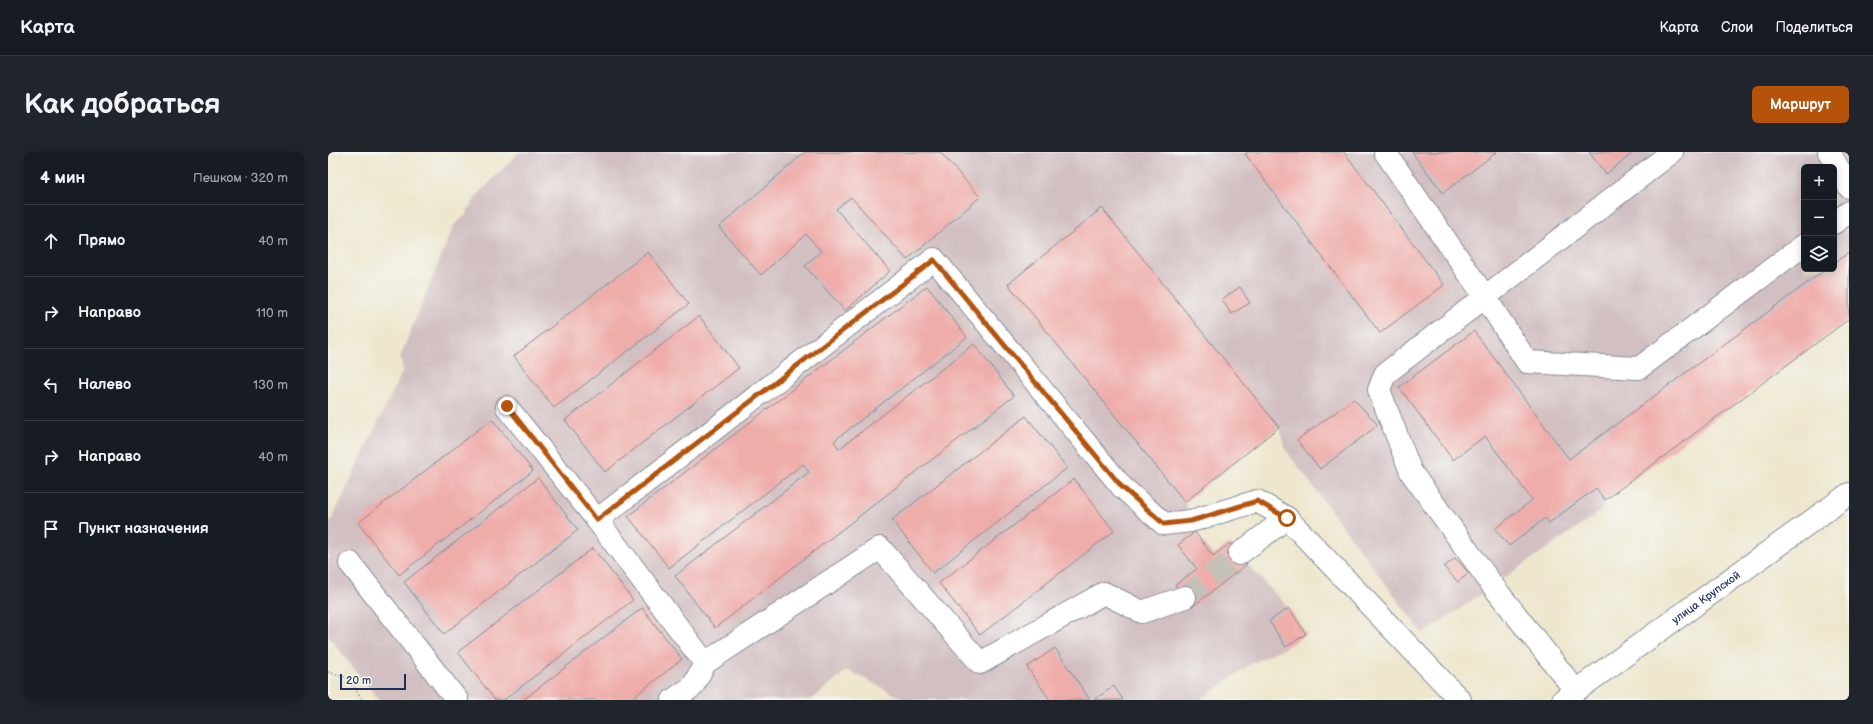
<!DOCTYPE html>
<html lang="ru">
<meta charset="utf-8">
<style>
body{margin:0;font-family:"Balsamiq Sans",sans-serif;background:#20242c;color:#f1f3f6}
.controls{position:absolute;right:12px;top:12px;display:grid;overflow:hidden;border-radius:6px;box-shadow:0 2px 10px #0003}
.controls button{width:36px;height:36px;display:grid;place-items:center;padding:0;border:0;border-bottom:1px solid #363941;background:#171b24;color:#f1f3f6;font:20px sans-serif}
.scale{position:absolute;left:12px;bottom:10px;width:66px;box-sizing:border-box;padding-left:4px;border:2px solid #1b2f5e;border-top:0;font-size:11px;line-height:14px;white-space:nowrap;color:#1b2f5e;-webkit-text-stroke:3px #f6f6f2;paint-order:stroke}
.stop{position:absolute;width:12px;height:12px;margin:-9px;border:3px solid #b45309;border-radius:50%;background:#fff}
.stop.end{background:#b45309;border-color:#fff;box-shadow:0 1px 4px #0008}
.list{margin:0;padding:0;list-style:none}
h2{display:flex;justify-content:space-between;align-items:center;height:52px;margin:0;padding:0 16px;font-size:17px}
h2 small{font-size:13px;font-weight:400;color:#9ea1a6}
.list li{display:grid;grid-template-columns:26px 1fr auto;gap:12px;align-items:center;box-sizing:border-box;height:72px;padding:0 16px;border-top:1px solid #363941}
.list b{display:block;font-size:15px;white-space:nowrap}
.list em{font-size:13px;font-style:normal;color:#9ea1a6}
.icon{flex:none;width:22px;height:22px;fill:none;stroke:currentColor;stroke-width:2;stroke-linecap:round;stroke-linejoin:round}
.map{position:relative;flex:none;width:1521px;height:548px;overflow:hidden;border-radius:6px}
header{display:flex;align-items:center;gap:24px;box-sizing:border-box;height:56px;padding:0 20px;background:#171b24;border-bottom:1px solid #363941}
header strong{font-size:19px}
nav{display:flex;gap:22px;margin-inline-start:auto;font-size:14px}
.intro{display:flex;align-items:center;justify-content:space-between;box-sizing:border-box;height:96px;padding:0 24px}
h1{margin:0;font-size:28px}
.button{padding:10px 18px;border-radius:6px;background:#b45309;color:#fff;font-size:14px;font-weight:700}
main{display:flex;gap:24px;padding:0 24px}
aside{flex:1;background:#171b24;border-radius:6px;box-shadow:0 2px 10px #0003}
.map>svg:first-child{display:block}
.industrial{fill:#d2bfc1;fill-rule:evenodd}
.building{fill:#efadaa}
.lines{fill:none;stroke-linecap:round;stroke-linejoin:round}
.minor-tunnel{stroke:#c4c2b8;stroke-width:22;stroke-dasharray:22 11;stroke-linecap:butt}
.minor-casing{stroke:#848b96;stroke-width:24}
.path{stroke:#848b96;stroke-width:2.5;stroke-dasharray:1 3;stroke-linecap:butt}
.minor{stroke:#fff;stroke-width:22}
.route{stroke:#b45309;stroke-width:5}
.labels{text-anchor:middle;stroke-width:4;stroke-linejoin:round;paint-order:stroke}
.street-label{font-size:11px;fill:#1b2f5e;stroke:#f6f6f2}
</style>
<header>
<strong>Карта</strong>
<nav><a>Карта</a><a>Слои</a><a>Поделиться</a></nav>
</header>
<div class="intro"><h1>Как добраться</h1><a class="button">Маршрут</a></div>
<main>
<aside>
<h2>4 мин<small>Пешком · 320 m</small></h2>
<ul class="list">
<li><svg class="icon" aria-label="ahead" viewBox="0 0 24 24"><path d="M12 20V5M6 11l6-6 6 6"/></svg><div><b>Прямо</b></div><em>40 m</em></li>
<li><svg class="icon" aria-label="right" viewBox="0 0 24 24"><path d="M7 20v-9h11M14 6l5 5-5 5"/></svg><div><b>Направо</b></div><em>110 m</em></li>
<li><svg class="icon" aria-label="left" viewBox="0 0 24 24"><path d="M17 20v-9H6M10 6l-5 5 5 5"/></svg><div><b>Налево</b></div><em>130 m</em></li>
<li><svg class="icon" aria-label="right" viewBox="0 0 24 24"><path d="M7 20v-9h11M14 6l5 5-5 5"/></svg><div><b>Направо</b></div><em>40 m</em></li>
<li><svg class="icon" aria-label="arrive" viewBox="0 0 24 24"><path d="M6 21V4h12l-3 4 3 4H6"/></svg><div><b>Пункт назначения</b></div></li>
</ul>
</aside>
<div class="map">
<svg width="1521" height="548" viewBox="0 0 1521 548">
<rect width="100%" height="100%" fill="#f6f6f2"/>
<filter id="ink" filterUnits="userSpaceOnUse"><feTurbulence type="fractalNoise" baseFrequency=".025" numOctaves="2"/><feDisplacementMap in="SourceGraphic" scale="8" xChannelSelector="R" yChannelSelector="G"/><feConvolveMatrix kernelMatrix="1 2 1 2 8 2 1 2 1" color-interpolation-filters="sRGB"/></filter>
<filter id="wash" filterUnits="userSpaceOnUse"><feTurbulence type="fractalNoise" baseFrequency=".012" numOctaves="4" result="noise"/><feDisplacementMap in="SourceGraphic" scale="16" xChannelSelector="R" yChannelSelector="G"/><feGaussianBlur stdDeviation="0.9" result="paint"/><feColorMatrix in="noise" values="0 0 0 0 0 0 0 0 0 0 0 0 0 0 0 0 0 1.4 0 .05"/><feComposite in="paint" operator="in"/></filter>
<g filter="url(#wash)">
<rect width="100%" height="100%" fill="#eee7ce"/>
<!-- industrial -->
<path class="industrial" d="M191,0H1521V167L1277,348L1272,360L1095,482L957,297L951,275L857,350L867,380L885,404L902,391L919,412L961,456L978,482L958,495L923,512L872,548H578L519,518L483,548H51L0,484V375L75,218L72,205L126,73L137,64L147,46ZM1476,15H1506V117H1476Z"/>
<g id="blocks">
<!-- building -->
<path class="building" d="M477,0H612L652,45L579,108L523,45L508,57L562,119L517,159L477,114L493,99L478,82L433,123L391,75Z
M920,0H1016L1116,133L1052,181L917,2Z
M1084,0H1169L1115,41Z
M1261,0H1306L1278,22Z
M774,56L951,275L857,350L680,132Z
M320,100L361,152L226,256L186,204Z
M1521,100V167L1277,348L1268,336L1221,371L1217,366L1181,394L1167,377L1204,348L1157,284L1125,308L1071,235L1146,179L1241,307L1498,117H1506V111Z
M599,134L639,185L506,289L511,297L646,192L686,244L387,476L347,424L481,320L475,312L341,416L300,364Z
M912,135L922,151L903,162L894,147Z
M371,164L411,216L277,320L237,268Z
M1026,247L1050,273L992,317L969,288Z
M698,264L739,316L605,421L564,368Z
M164,267L205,319L71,423L30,371Z
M210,326L250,378L116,482L76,430Z
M746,327L786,379L652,483L611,431Z
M867,380L885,404L902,391L919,412L864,455L847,433L869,417L850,393Z
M265,396L305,448L176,548H167L130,500Z
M1127,406L1141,421L1130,430L1116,415Z
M314,456L354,507L302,548H195Z
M961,456L978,482L958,495L941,469Z
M727,496L762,548H722L699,515Z
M786,534L795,548H766Z"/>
</g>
</g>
<g filter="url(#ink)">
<use href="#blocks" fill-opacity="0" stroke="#848b96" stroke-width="1"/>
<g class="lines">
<!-- minor-tunnel -->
<path class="minor-tunnel" d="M857,445L911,402"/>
<!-- minor casing -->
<g class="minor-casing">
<g id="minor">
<path d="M1057,0L1157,145L1057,222L1051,238L1083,320L1165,434L1248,539"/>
<path d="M1344,0L1157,145L1199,210L1311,216L1476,93"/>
<path d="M1501,0L1521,35"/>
<path d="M1506,71L1521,60"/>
<path d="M179,255L269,368"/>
<path d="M911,402L959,366"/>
<path d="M22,411L129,548"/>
<path d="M857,445L814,460L776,441L652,511L552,396L377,511L269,368L606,107L794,335L836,372L863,369L929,349L959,366L1132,548"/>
<path d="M345,548L365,534L377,511"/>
<path id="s1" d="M1235,548L1521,342"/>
</g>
</g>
<!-- path -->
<path class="path" d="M0,520L19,526L35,548"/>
<!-- minor -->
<use href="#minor" class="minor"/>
</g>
</g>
<g class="lines" filter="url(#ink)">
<!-- route -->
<path class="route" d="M179,254L269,368L606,108L794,335L836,372L863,369L929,349L959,366"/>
</g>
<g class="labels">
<!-- street labels -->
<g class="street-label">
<text dy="4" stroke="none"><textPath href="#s1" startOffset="176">улица Крупской</textPath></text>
</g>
</g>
</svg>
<div class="controls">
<button>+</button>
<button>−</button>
<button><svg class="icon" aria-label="layers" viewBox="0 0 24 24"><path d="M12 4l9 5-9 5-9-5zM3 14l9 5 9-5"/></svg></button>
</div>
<div class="scale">20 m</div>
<div class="stop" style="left:959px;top:366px"></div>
<div class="stop end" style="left:179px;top:254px"></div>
</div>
</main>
